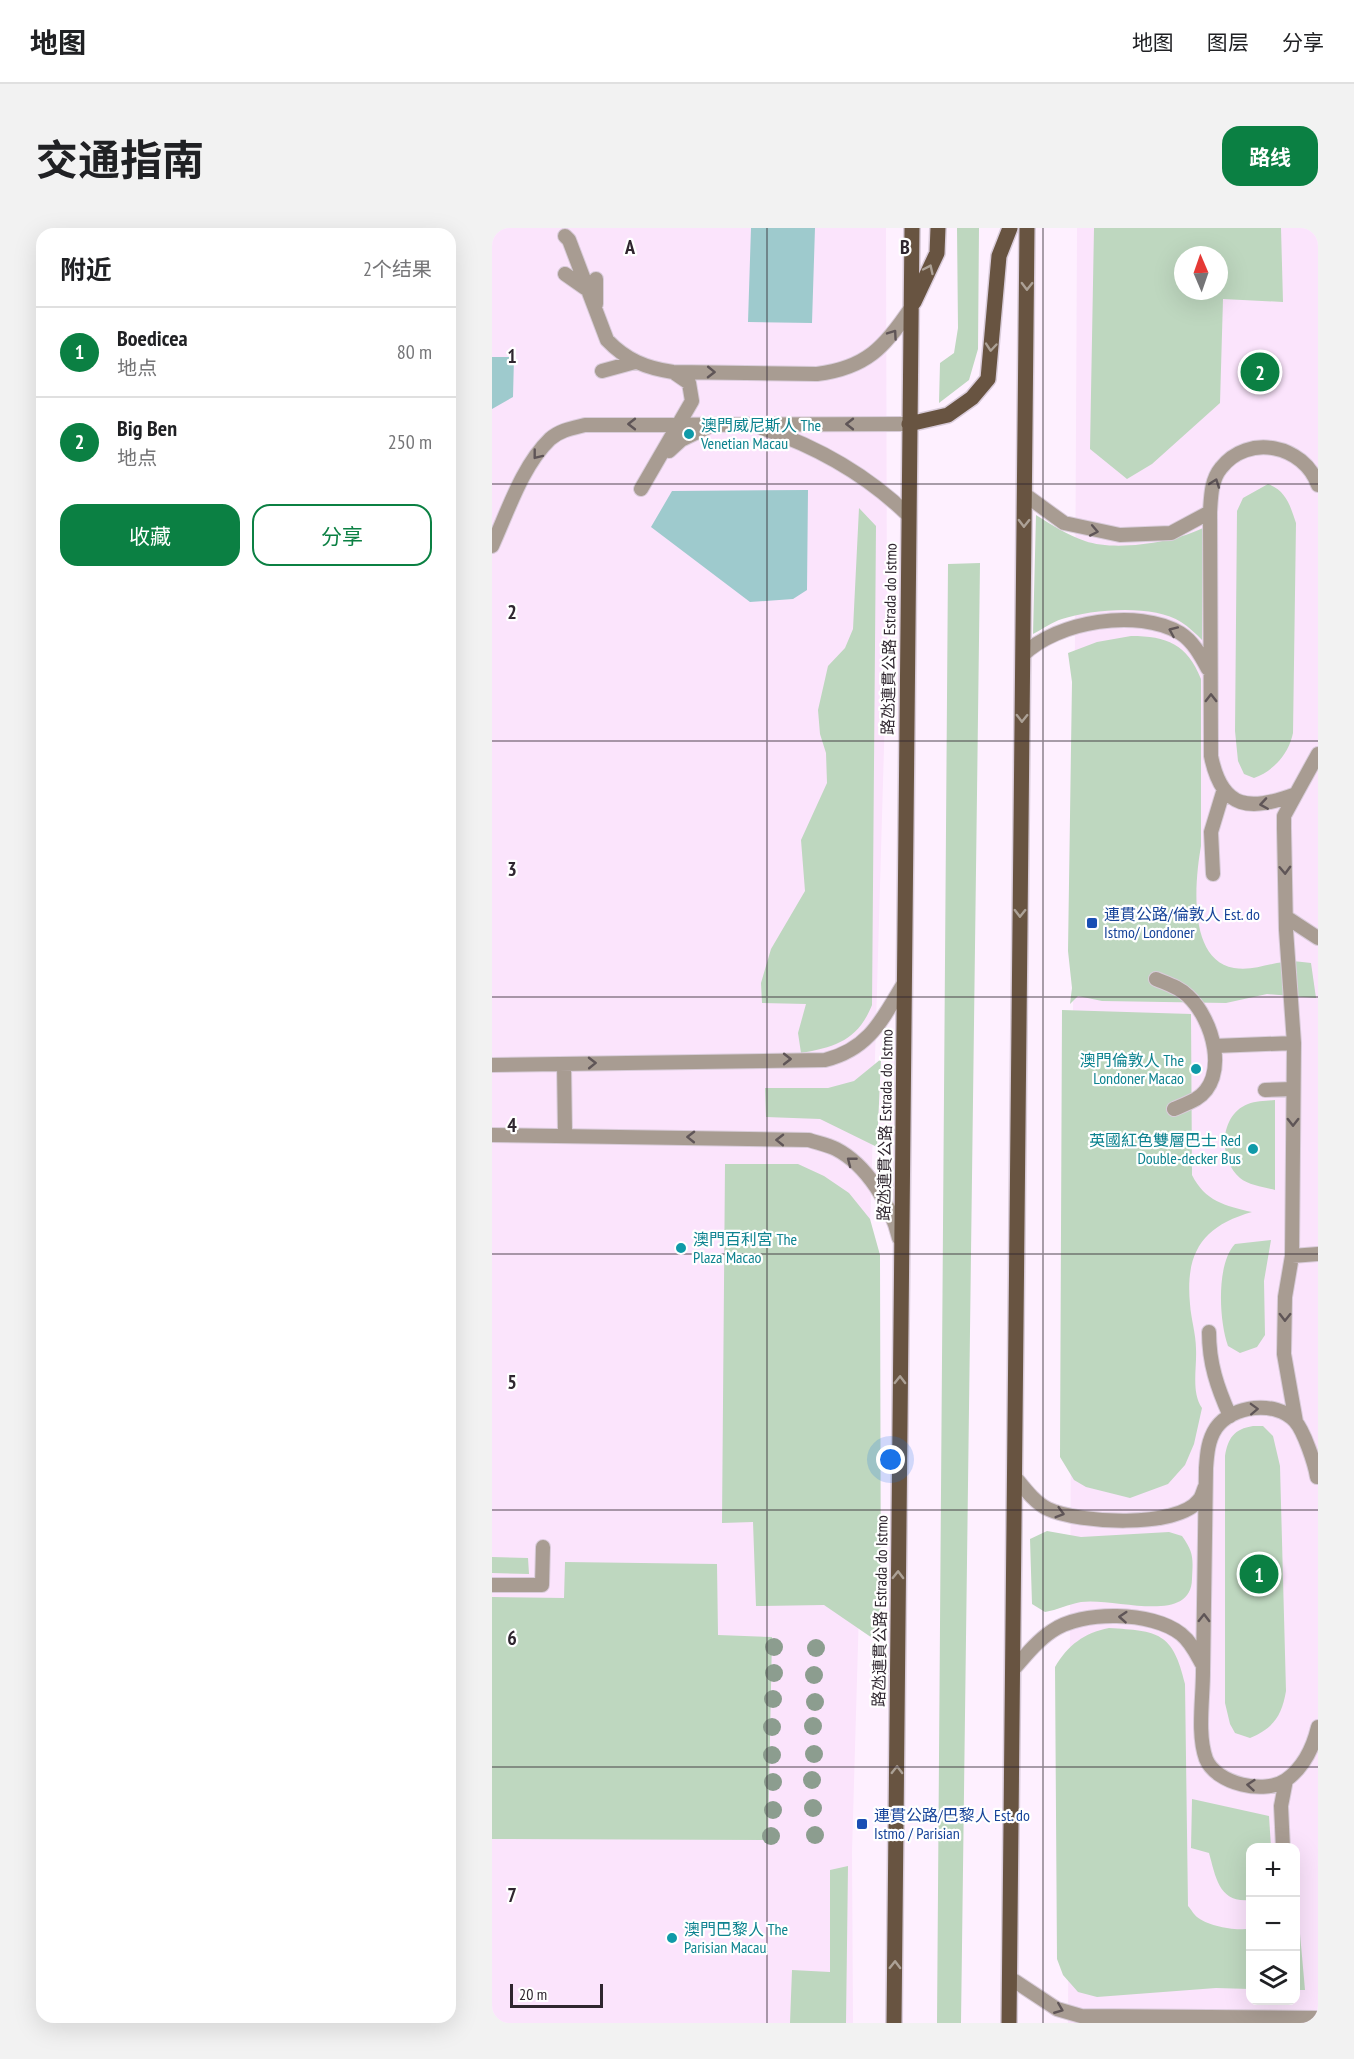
<!DOCTYPE html>
<html lang="zh">
<meta charset="utf-8">
<style>
body{margin:0;font-family:"PT Sans Narrow","Noto Sans SC",sans-serif;background:#f2f2f2;color:#202124}
.controls{position:absolute;right:18px;bottom:18px;display:grid;overflow:hidden;border-radius:12px;box-shadow:0 6px 24px #0002}
.controls button{width:54px;height:54px;display:grid;place-items:center;padding:0;border:0;border-bottom:2px solid #e0e0e0;background:#fff;color:#202124;font:30px sans-serif}
.compass{position:absolute;left:682px;top:18px;width:54px;height:54px;border-radius:50%;background:#fff;box-shadow:0 6px 24px #0002;rotate:358deg}
.scale{position:absolute;left:18px;bottom:15px;width:93px;box-sizing:border-box;padding-left:6px;border:3px solid #2f262f;border-top:0;font-size:16px;line-height:21px;white-space:nowrap;color:#2f262f;-webkit-text-stroke:4px #fff;paint-order:stroke}
.you{position:absolute;left:399px;top:1232px;width:21px;height:21px;margin:-15px;border:4px solid #fff;border-radius:50%;background:#1a73e8;box-shadow:0 0 0 9px #1a73e833}
.badge{display:grid;place-items:center;width:39px;height:39px;border-radius:50%;background:#0b8043;color:#fff;font-size:20px;font-weight:700}
.pin{position:absolute;translate:-50% -50%;border:3px solid #fff;box-shadow:0 2px 6px #0006}
.list{margin:0;padding:0;list-style:none}
h2{display:flex;justify-content:space-between;align-items:center;height:78px;margin:0;padding:0 24px;font-size:26px}
h2 small{font-size:20px;font-weight:400;color:#757577}
.list li{display:grid;grid-template-columns:39px 1fr auto;gap:18px;align-items:center;box-sizing:border-box;height:90px;padding:0 24px;border-top:2px solid #e0e0e0}
.list b{display:block;font-size:22px;white-space:nowrap}
.list p{margin:0;font-size:20px;white-space:nowrap;color:#757577}
.list em{font-size:20px;font-style:normal;color:#757577}
.actions{display:flex;gap:12px;padding:18px 24px}
.actions a{flex:1;padding:14px 0;border:2px solid #0b8043;border-radius:18px;text-align:center;font-size:21px;color:#0b8043}
.actions .main{background:#0b8043;color:#fff}
.icon{flex:none;width:33px;height:33px;fill:none;stroke:currentColor;stroke-width:2;stroke-linecap:round;stroke-linejoin:round}
.map{position:relative;flex:none;width:826px;height:1795px;overflow:hidden;border-radius:18px}
header{display:flex;align-items:center;gap:36px;box-sizing:border-box;height:84px;padding:0 30px;background:#fff;border-bottom:2px solid #e0e0e0}
header strong{font-size:28px}
nav{display:flex;gap:33px;margin-inline-start:auto;font-size:21px}
.intro{display:flex;align-items:center;justify-content:space-between;box-sizing:border-box;height:144px;padding:0 36px}
h1{margin:0;font-size:42px}
.button{padding:15px 27px;border-radius:18px;background:#0b8043;color:#fff;font-size:21px;font-weight:700}
main{display:flex;gap:36px;padding:0 36px}
aside{flex:1;background:#fff;border-radius:18px;box-shadow:0 6px 24px #0002}
.map>svg:first-child{display:block}
.built{fill:#fbe4fc;fill-rule:evenodd}
.green{fill:#bed7bf;fill-rule:evenodd}
.water{fill:#9ecacd}
.lines{fill:none;stroke-linecap:round;stroke-linejoin:round}
.lane-casing{stroke:#d9ccda;stroke-width:16}
.primary-casing{stroke:#d9ccda;stroke-width:18}
.lane{stroke:#a89c92;stroke-width:14}
.primary{stroke:#685441;stroke-width:15}
.tree{fill:#8c9d8f}
.oneway{stroke:#aca196}
.oneway2{stroke:#5f5557}
.grid{fill:none;stroke:#2f262f;stroke-width:1.5;stroke-opacity:0.55}
.culture-dot{fill:#0f9aa8;stroke:#fff;stroke-width:2}
.transit-dot{fill:#1a4fb4;stroke:#fff;stroke-width:2}
.labels{text-anchor:middle;stroke-width:4.5;stroke-linejoin:round;paint-order:stroke}
.culture-label{font-size:16px;fill:#0d838f;stroke:#fff;text-anchor:start}
.street-label{font-size:16px;fill:#2f262f;stroke:#fff}
.transit-label{font-size:16px;fill:#164399;stroke:#fff;text-anchor:start}
.grid-label{font-size:20px;text-anchor:middle;font-weight:bold;fill:#2f262f;stroke:#fff;stroke-width:4.5;stroke-linejoin:round;paint-order:stroke}
</style>
<header>
<strong>地图</strong>
<nav><a>地图</a><a>图层</a><a>分享</a></nav>
</header>
<div class="intro"><h1>交通指南</h1><a class="button">路线</a></div>
<main>
<aside>
<h2>附近<small>2个结果</small></h2>
<ul class="list">
<li><span class="badge">1</span><div><b>Boedicea</b><p>地点</p></div><em>80 m</em></li>
<li><span class="badge">2</span><div><b>Big Ben</b><p>地点</p></div><em>250 m</em></li>
</ul>
<div class="actions"><a class="main">收藏</a><a>分享</a></div>
</aside>
<div class="map">
<svg width="826" height="1795" viewBox="0 0 826 1795">
<rect width="100%" height="100%" fill="#fef0ff"/>
<!-- built -->
<path class="built" d="M0,0H394L395,416L360,1624L361,1795H0Z
M585,0H826V1795H576ZM691,27H727V63H691ZM758,1620H804V1772H758Z"/>
<!-- green -->
<path class="green" d="M465,0H487L486,121L477,152L447,175L448,135L462,125L466,100Z
M602,0H789L791,74L731,71L728,175L660,236L635,251L598,221ZM691,27H727V63H691Z
M776,256C794,263 798,277 804,295L801,505C797,525 782,543 762,550L752,546L746,533L743,503L745,283L751,270Z
M367,280L384,298L380,777C366,812 344,819 309,825L306,805L314,776L270,775L269,755L279,721L313,663L309,612L335,555L334,525L328,506L326,482L336,438L353,420L361,401Z
M544,287C560,297 575,307 593,313C624,324 683,314 711,300L710,412C704,406 697,399 689,394C662,376 600,381 570,391C560,394 551,401 541,406Z
M488,335L469,1795H445L456,336Z
M639,408C675,408 695,416 709,451V618C703,652 695,732 742,740C760,743 774,736 792,734C801,732 811,734 819,735L824,770L775,766L734,775L610,773L586,768L578,776L580,760L576,723L580,454L576,425L605,414Z
M570,782L699,786L700,947C713,973 733,978 760,984C711,998 693,1024 698,1076C699,1091 704,1106 704,1121C705,1140 699,1164 710,1180L702,1216L693,1237L676,1256L638,1270L594,1259L582,1252L568,1229Z
M389,831L385,919L328,891L274,889L273,860H336L362,853Z
M783,872V962C772,959 756,957 748,950C726,932 727,887 756,876C764,873 775,873 783,872Z
M233,936H306L332,948L357,965L378,991L388,1027L389,1416L332,1377L264,1378L261,1294L230,1295Z
M779,1012L772,1053L773,1107L765,1119L748,1125L736,1118C727,1093 724,1036 743,1016Z
M761,1198H771L781,1208L788,1238L794,1463C790,1487 782,1500 758,1510L743,1505L738,1496L733,1475V1228C736,1210 742,1201 761,1198Z
M555,1303L589,1309L677,1304L690,1308C702,1325 701,1330 700,1351C699,1398 622,1369 589,1374C577,1376 565,1382 553,1384L540,1376L538,1311Z
M0,1329L36,1330L37,1346L0,1345Z
M73,1334L225,1336L226,1407L280,1409L276,1612L0,1611V1369L72,1370Z
M617,1400C666,1403 681,1404 693,1456L696,1678C699,1681 702,1687 705,1689C716,1698 746,1704 758,1700V1761L724,1760L605,1769L586,1764L571,1747L565,1731L563,1439C576,1417 592,1405 617,1400Z
M700,1571L777,1588L779,1619L758,1620V1672C727,1675 724,1650 717,1625L699,1620Z
M356,1638L354,1795H298L300,1742L338,1744V1642Z
M805,1672L813,1762H804Z"/>
<!-- water -->
<path class="water" d="M259,0H323L320,95L256,94Z
M0,129H22L21,169L0,181Z
M316,262L315,362L301,371L258,374L159,299L180,263Z"/>
<g class="lines">
<!-- lane casing -->
<g class="lane-casing">
<path id="lane" d="M73,8L77,12L115,112C134,132 154,140 181,144L325,146C374,140 393,119 419,80
M73,46L93,60
M104,51V76
M110,143L143,134
M270,200C326,219 374,246 416,287
M177,223L189,212L216,199
M826,257C812,217 756,205 729,240C719,252 719,269 718,284L719,528C730,583 759,583 804,566L826,526
M149,261L200,173L197,155L181,144
M532,266L572,295L628,307L679,305L718,284
M0,318C16,283 30,238 58,211C68,202 81,200 93,197L417,196
M531,427C565,393 646,380 688,405C701,413 709,428 716,441
M721,646L719,604L732,561
M794,689L826,710
M664,751C676,756 687,759 696,768C721,791 738,850 704,871C697,875 689,878 682,881
M722,818L802,815
M72,836L73,906
M0,837L333,832C377,821 390,792 412,755
M773,862L801,861
M0,907L317,912C326,915 336,917 344,921C375,937 399,977 407,1010
M800,1028L826,1026
M717,1104C717,1135 725,1159 738,1188
M804,1194L792,1126L793,1069L800,1028L802,815L794,702L792,600V588L804,566
M523,1249C532,1260 543,1275 556,1281C586,1295 685,1301 707,1272C710,1269 711,1263 713,1259
M825,1249C823,1236 812,1203 803,1193C784,1172 740,1177 724,1200C716,1212 715,1226 714,1240C713,1308 712,1376 711,1444C711,1471 705,1506 714,1531C724,1556 773,1567 794,1552C812,1539 821,1520 826,1499
M0,1357H50L51,1319
M521,1442C533,1428 545,1413 560,1403C590,1382 660,1383 689,1406C699,1414 704,1425 710,1436
M791,1620L789,1578L794,1552
M518,1750L565,1781L589,1788L826,1790"/>
</g>
<!-- primary casing -->
<g class="primary-casing">
<path id="primary" d="M422,74L445,25L446,0
M417,196L456,187L480,170L496,151L507,28L518,0
M402,1795L420,0
M517,1795L535,0"/>
</g>
<!-- lane -->
<use href="#lane" class="lane"/>
<!-- primary -->
<use href="#primary" class="primary"/>
</g>
<!-- trees -->
<g class="tree">
<circle cx="282" cy="1419" r="9"/>
<circle cx="324" cy="1420" r="9"/>
<circle cx="282" cy="1445" r="9"/>
<circle cx="322" cy="1447" r="9"/>
<circle cx="281" cy="1471" r="9"/>
<circle cx="323" cy="1474" r="9"/>
<circle cx="321" cy="1498" r="9"/>
<circle cx="280" cy="1499" r="9"/>
<circle cx="322" cy="1526" r="9"/>
<circle cx="280" cy="1527" r="9"/>
<circle cx="320" cy="1552" r="9"/>
<circle cx="281" cy="1554" r="9"/>
<circle cx="321" cy="1580" r="9"/>
<circle cx="281" cy="1582" r="9"/>
<circle cx="323" cy="1607" r="9"/>
<circle cx="279" cy="1608" r="9"/>
</g>
<!-- one-way arrows -->
<defs><path id="oneway-chevron" d="M-2-3.5L2.5 0L-2 3.5" fill="none" stroke-width="1.6" stroke-linecap="round" stroke-linejoin="round" transform="scale(1.5)"/></defs>
<g class="oneway">
<use href="#oneway-chevron" transform="translate(437 41) rotate(-65)"/>
<use href="#oneway-chevron" transform="translate(535 58) rotate(91)"/>
<use href="#oneway-chevron" transform="translate(499 119) rotate(95)"/>
<use href="#oneway-chevron" transform="translate(532 295) rotate(91)"/>
<use href="#oneway-chevron" transform="translate(530 490) rotate(91)"/>
<use href="#oneway-chevron" transform="translate(528 685) rotate(91)"/>
<use href="#oneway-chevron" transform="translate(408 1152) rotate(-89)"/>
<use href="#oneway-chevron" transform="translate(406 1347) rotate(-89)"/>
<use href="#oneway-chevron" transform="translate(405 1542) rotate(-89)"/>
<use href="#oneway-chevron" transform="translate(403 1737) rotate(-89)"/>
</g>
<g class="oneway2">
<use href="#oneway-chevron" transform="translate(401 106) rotate(-55)"/>
<use href="#oneway-chevron" transform="translate(219 144) rotate(1)"/>
<use href="#oneway-chevron" transform="translate(140 196) rotate(180)"/>
<use href="#oneway-chevron" transform="translate(358 196) rotate(180)"/>
<use href="#oneway-chevron" transform="translate(45 227) rotate(128)"/>
<use href="#oneway-chevron" transform="translate(723 255) rotate(-70)"/>
<use href="#oneway-chevron" transform="translate(602 303) rotate(11)"/>
<use href="#oneway-chevron" transform="translate(681 403) rotate(-156)"/>
<use href="#oneway-chevron" transform="translate(719 470) rotate(-90)"/>
<use href="#oneway-chevron" transform="translate(772 576) rotate(171)"/>
<use href="#oneway-chevron" transform="translate(793 642) rotate(88)"/>
<use href="#oneway-chevron" transform="translate(295 831)"/>
<use href="#oneway-chevron" transform="translate(100 835) rotate(-1)"/>
<use href="#oneway-chevron" transform="translate(801 894) rotate(90)"/>
<use href="#oneway-chevron" transform="translate(199 909) rotate(-179)"/>
<use href="#oneway-chevron" transform="translate(288 912) rotate(-179)"/>
<use href="#oneway-chevron" transform="translate(359 933) rotate(-142)"/>
<use href="#oneway-chevron" transform="translate(793 1089) rotate(91)"/>
<use href="#oneway-chevron" transform="translate(762 1181) rotate(-2)"/>
<use href="#oneway-chevron" transform="translate(568 1285) rotate(16)"/>
<use href="#oneway-chevron" transform="translate(631 1389) rotate(-176)"/>
<use href="#oneway-chevron" transform="translate(712 1390) rotate(-89)"/>
<use href="#oneway-chevron" transform="translate(759 1557) rotate(-175)"/>
<use href="#oneway-chevron" transform="translate(567 1781) rotate(22)"/>
</g>
<!-- grid -->
<path class="grid" d="M275,0V1795M551,0V1795M0,256H826M0,513H826M0,769H826M0,1026H826M0,1282H826M0,1539H826"/>
<!-- markers -->
<g class="culture-dot">
<circle cx="197" cy="206" r="6"/>
<circle cx="704" cy="841" r="6"/>
<circle cx="761" cy="921" r="6"/>
<circle cx="189" cy="1020" r="6"/>
<circle cx="180" cy="1710" r="6"/>
</g>
<g class="transit-dot">
<rect x="594" y="689" width="12" height="12" rx="3"/>
<rect x="364" y="1590" width="12" height="12" rx="3"/>
</g>
<g class="labels">
<!-- culture labels -->
<g class="culture-label">
<text x="209" y="203">澳門威尼斯人 The<tspan x="209" dy="18">Venetian Macau</tspan></text>
<text x="692" y="838" text-anchor="end">澳門倫敦人 The<tspan x="692" dy="18">Londoner Macao</tspan></text>
<text x="749" y="918" text-anchor="end">英國紅色雙層巴士 Red<tspan x="749" dy="18">Double-decker Bus</tspan></text>
<text x="201" y="1017">澳門百利宮 The<tspan x="201" dy="18">Plaza Macao</tspan></text>
<text x="192" y="1707">澳門巴黎人 The<tspan x="192" dy="18">Parisian Macau</tspan></text>
</g>
<!-- street labels -->
<g class="street-label">
<text transform="translate(397 411) rotate(-89)" y="6">路氹連貫公路 Estrada do Istmo</text>
<text transform="translate(393 897) rotate(-89)" y="6">路氹連貫公路 Estrada do Istmo</text>
<text transform="translate(388 1383) rotate(-89)" y="6">路氹連貫公路 Estrada do Istmo</text>
</g>
<!-- transit labels -->
<g class="transit-label">
<text x="612" y="692">連貫公路/倫敦人 Est. do<tspan x="612" dy="18">Istmo/ Londoner</tspan></text>
<text x="382" y="1593">連貫公路/巴黎人 Est. do<tspan x="382" dy="18">Istmo / Parisian</tspan></text>
</g>
</g>
<g class="grid-label">
<text x="138" y="26">A</text>
<text x="413" y="26">B</text>
<text x="20" y="135">1</text>
<text x="20" y="391">2</text>
<text x="20" y="648">3</text>
<text x="20" y="904">4</text>
<text x="20" y="1161">5</text>
<text x="20" y="1417">6</text>
<text x="20" y="1674">7</text>
</g>
</svg>
<div class="controls">
<button>+</button>
<button>−</button>
<button><svg class="icon" aria-label="layers" viewBox="0 0 24 24"><path d="M12 4l9 5-9 5-9-5zM3 14l9 5 9-5"/></svg></button>
</div>
<svg class="compass" viewBox="-18 -18 36 36"><path d="M0-13l5 13h-10z" fill="#e53935"/><path d="M0 13l5-13h-10z" fill="#757577"/></svg>
<div class="scale">20 m</div>
<div class="you"></div>
<div class="pin badge" style="left:767px;top:1346px">1</div>
<div class="pin badge" style="left:768px;top:144px">2</div>
</div>
</main>
